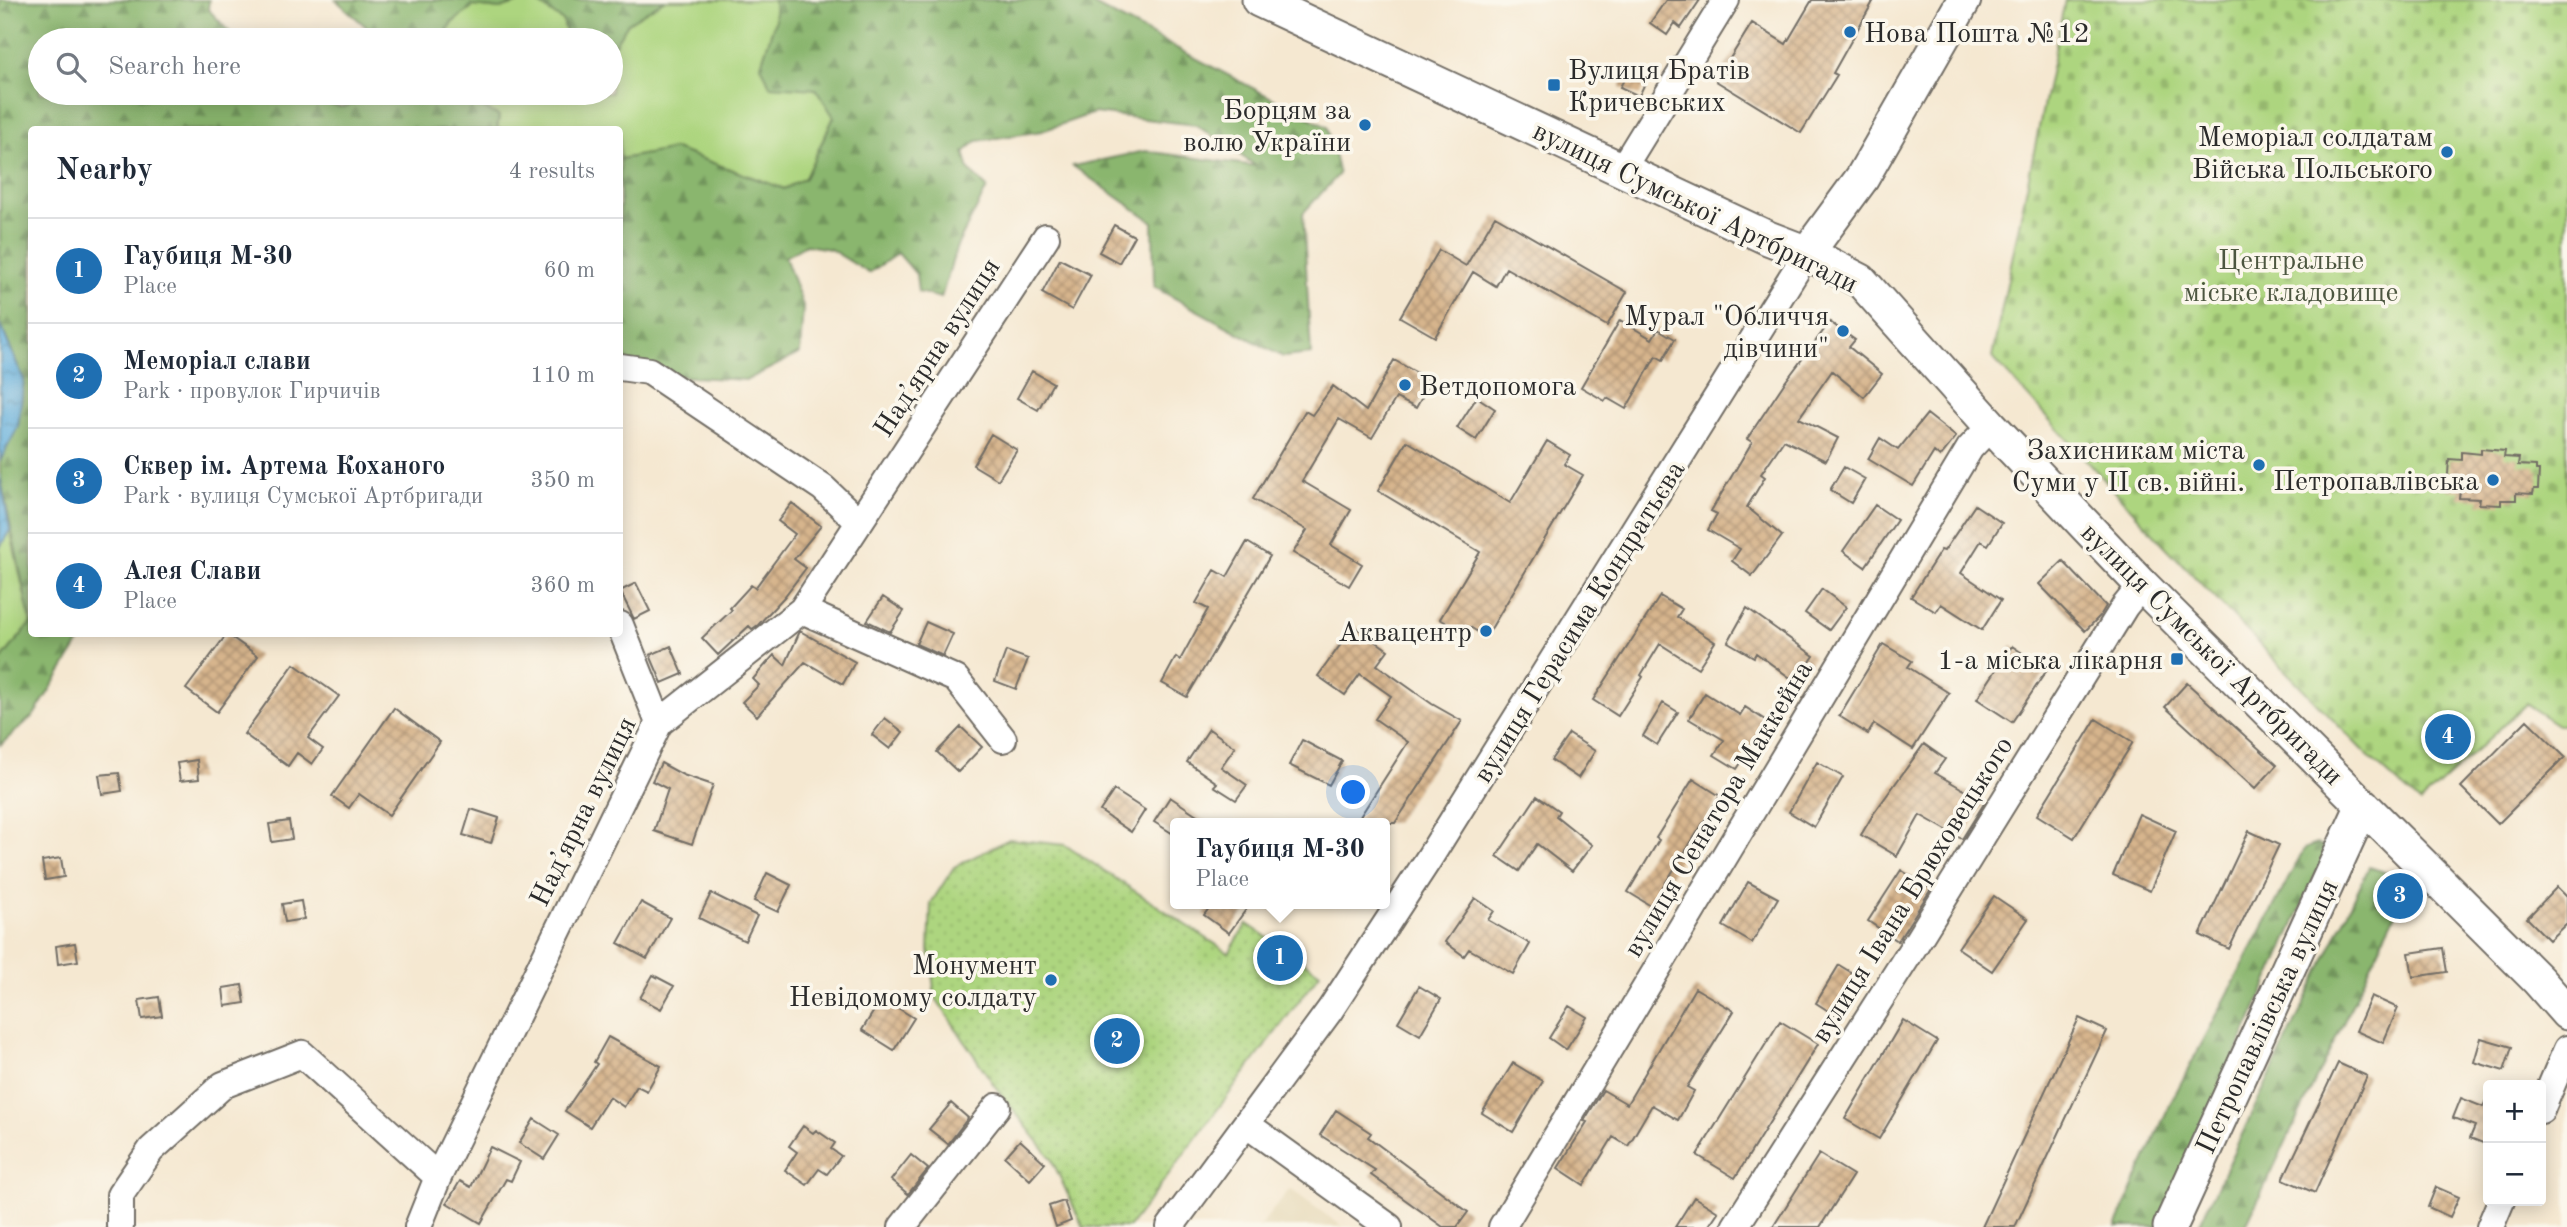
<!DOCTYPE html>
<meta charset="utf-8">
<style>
body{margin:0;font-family:"Old Standard TT",serif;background:#f2f2f3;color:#1f2937}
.controls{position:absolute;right:21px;bottom:21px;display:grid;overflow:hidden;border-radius:7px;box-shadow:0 4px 18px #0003}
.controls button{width:63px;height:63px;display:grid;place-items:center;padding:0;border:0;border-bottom:2px solid #e0e1e3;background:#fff;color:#1f2937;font:35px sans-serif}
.you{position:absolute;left:1354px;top:793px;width:24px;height:24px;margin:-18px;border:5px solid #fff;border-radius:50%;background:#1a73e8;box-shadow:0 0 0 10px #1a73e833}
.badge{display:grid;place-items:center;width:46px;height:46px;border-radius:50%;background:#1f6fb2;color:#fff;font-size:23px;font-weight:700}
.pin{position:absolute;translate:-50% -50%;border:4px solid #fff;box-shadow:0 2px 7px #0006}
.popup{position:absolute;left:1170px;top:818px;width:220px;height:91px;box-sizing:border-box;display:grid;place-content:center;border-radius:7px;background:#fff;filter:drop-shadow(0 2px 5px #0005);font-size:23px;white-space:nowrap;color:#747a83}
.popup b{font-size:26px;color:#1f2937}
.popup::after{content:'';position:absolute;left:50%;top:100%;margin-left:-14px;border:14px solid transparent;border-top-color:#fff}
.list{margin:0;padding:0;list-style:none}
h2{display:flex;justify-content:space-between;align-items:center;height:91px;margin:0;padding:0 28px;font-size:30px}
h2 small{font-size:23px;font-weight:400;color:#747a83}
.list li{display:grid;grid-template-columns:46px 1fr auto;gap:21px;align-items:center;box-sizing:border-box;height:105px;padding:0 28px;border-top:2px solid #e0e1e3}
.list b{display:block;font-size:26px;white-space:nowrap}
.list p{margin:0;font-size:23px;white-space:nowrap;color:#747a83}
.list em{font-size:23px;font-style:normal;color:#747a83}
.icon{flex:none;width:38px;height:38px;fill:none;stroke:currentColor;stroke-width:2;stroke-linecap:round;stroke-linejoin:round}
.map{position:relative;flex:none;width:2567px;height:1227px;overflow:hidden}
.search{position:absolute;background:#fff;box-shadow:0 4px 18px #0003;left:28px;top:28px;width:595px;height:77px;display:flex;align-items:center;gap:18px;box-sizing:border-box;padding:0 24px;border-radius:38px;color:#747a83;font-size:26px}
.panel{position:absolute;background:#fff;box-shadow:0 4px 18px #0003;left:28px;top:126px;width:595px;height:511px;border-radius:7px}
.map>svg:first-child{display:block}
.built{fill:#e7daba}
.grass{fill:#add57f;stroke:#6c8055;stroke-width:2}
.forest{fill:url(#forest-firs);stroke:#5a704c;stroke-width:2}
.cemetery{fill:url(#cemetery-stones);stroke:#6c8055;stroke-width:2}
.park{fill:url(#park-dots);stroke:#6c8055;stroke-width:2}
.water{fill:url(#water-ripples);stroke:#476d84;stroke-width:2}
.building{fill:url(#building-cross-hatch)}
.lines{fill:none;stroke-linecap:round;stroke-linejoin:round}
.minor-casing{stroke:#726d65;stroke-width:30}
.major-casing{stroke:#726d65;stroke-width:37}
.minor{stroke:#fff;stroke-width:26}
.major{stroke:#fff;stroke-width:33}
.poi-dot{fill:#1f6fb2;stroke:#fbf7ec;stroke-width:2.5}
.labels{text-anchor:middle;stroke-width:7;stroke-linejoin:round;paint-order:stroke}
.poi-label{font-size:28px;fill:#2b2b2b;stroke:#fbf7ec;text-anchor:end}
.street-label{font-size:28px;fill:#2b2b2b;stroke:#fbf7ec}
.park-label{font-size:28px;fill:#4c5640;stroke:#fbf7ec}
</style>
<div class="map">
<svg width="2567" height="1227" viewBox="0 0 2567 1227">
<defs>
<pattern id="forest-firs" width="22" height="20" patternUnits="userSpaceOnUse" patternTransform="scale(1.75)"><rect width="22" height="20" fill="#8ab66e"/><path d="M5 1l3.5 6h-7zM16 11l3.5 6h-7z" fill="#71945b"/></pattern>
<pattern id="cemetery-stones" width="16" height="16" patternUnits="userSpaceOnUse" patternTransform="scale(1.75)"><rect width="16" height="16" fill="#add57f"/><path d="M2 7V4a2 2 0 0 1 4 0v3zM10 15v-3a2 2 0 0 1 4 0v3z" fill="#95b76e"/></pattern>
<pattern id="park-dots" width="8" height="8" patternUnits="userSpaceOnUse" patternTransform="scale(1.75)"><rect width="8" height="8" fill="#add57f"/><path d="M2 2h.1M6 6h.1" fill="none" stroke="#95b76e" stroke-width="1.8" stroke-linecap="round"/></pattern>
<pattern id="water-ripples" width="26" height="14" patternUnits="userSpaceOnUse" patternTransform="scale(1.75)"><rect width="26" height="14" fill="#63afdc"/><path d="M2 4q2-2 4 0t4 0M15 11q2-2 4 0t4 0" fill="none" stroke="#528fb3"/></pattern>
<pattern id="building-cross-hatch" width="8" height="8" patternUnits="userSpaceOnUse" patternTransform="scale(1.75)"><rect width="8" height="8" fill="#d7b58d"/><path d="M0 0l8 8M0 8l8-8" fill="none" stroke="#af9373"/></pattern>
</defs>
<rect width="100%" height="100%" fill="#fbf7ec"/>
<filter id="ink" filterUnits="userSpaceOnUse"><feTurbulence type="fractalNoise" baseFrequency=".0143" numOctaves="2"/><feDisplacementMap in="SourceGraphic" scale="14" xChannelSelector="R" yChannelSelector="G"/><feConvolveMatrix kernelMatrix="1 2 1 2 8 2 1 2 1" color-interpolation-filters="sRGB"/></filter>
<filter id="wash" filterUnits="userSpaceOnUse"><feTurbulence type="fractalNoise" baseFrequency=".00686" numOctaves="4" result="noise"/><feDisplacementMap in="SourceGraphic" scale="28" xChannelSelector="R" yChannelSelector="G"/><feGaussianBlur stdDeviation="1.57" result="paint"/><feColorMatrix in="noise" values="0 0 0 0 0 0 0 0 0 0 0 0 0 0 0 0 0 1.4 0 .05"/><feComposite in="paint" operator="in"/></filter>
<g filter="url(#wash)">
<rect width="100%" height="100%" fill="#f5e8d1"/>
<!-- built -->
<path class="built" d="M1290,1189L1343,1227H1259Z"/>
<!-- grass -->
<path class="grass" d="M528,0H534L563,21L568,40H442L452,23L473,6L500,9Z
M665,0H774L775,21L761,65L817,89L834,117L805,178L785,189L675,149L620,159V130L497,129L499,116L454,93H611V50L628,23Z
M10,530L31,623L0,661V547Z"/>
<!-- forest -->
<path class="forest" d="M0,0H209L208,9L237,40H40V93H309C334,109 345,114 369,93H454L499,116L497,130H32V634H85L34,715L0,745V661L31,623L0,475V461L18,426L24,380L0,324Z
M336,0H528L500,9L473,6L452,23L442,40H381Z
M534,0H665L628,23L611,50V40H568L563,21Z
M774,0H1085L1327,127L1339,174L1303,213L1311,354L1283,357L1154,287L1153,222L1073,166L1145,151L1256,166L1196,125L1094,113L1042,131L977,141L964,152L969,170L987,188L957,246L941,298L918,292L916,274L898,253L869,273L830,249L806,245L785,257L803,306L800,353L747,380L620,373V159L675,149L784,189L805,178L834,117L816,89L770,86L761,65L775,21Z
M2317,844L2328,847L2159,1227H2116L2169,1106L2304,849Z
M2369,867L2393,875L2402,901L2245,1227H2198Z"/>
<!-- cemetery -->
<path class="cemetery" d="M2065,0H2567V725H2558L2526,704L2420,803L2365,753L2165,546L1992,357Z"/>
<!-- park -->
<path class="park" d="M1009,839L1065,845L1229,953L1247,924L1320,973L1129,1227H1083L1051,1158L994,1085L935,997L929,950L931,903L954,867Z"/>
<!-- water -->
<path class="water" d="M0,324L24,380L18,427L0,461Z
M0,475L10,530L0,547Z"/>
<g id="blocks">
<!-- building -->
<path class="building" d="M1666,0H1700L1681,28L1675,23L1667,35L1650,23Z
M1812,0H1874L1833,73L1837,75L1801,133L1716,81L1752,23L1786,44Z
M1630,68L1648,77L1639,96L1620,87Z
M1495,216L1627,292L1607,326L1506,268L1496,286L1473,272L1435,337L1400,317L1439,250L1466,266Z
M1114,225L1134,236L1119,263L1099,252Z
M1060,259L1091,275L1072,310L1042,293Z
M1620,320L1652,339L1658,329L1675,339L1663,360L1656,356L1626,409L1607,398L1605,401L1581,387Z
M1830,322L1855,340L1849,347L1882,374L1864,397L1832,371L1799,418L1838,438L1826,461L1784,440L1761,474L1765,477L1747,507L1782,536L1752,576L1732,561L1740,549L1708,530L1717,514L1711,511L1752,442L1747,439L1785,382Z
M1394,360L1431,381L1416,408L1396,398L1372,438L1339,419L1302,481L1351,510L1331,545L1362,564L1349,586L1293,553L1307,530L1253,499L1305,411L1312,415L1333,386L1366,411Z
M1032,371L1053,383L1038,410L1017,398Z
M1477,397L1495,409L1476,440L1457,428Z
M1927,414L1956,437L1940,457L1934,452L1913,486L1868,459L1880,438L1898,450Z
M991,434L1017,450L998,480L973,465Z
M1407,441L1510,503L1547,441L1570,455L1564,464L1583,475L1486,637L1470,627L1465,634L1440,619L1480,552L1378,491Z
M2481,449L2505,451L2504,457L2519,458L2518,465L2536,466V470H2539L2538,489H2534L2533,494L2516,493V500H2501V505L2479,504L2480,499L2459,498L2460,491L2447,490L2449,459L2462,460V452L2481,454Z
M1844,467L1865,479L1851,503L1830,490Z
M792,503L821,526L794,559L806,568L784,597L758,625L752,629L749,626L718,655L702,638L732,610L730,608L751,585L755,588L795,534L778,521Z
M1875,505L1897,520L1865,567L1843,551Z
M1975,505L2002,523L1988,545L1981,541L1961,573L2001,600L1982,630L1941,604L1936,612L1911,597L1941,550L1944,551Z
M1247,542L1270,556L1187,697L1162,683L1176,657L1180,660L1208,609L1196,603L1215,570L1227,577Z
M2063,561L2106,606L2100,616L2085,631L2039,584Z
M636,583L650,611L634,619L620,591Z
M1822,589L1846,607L1829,630L1805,613Z
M1660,596L1682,609L1677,617L1715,642L1698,668L1660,644L1641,675L1643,677L1618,716L1593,700Z
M883,597L904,611L890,632L867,621Z
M1747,608L1814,656L1796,682L1756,653L1754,657L1728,642Z
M926,622L953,634L943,656L916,644Z
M1354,626L1388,650L1377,665L1432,704L1462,721L1395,823H1356L1408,742L1375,719L1391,696L1360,674L1345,695L1318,676Z
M800,631L855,662L843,684L805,662L757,716L742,702L759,685L753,679L774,655L785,665Z
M227,634L258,656L217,712L186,689Z
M1883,644L1912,661L1908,667L1949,693L1913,749L1874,724L1868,734L1839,716Z
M671,646L683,674L662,683L650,655Z
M2012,646L2047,670L2012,722L1977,699Z
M1006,651L1028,659L1016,689L995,681Z
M294,664L339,696L308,738L323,749L312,764L297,753L288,766L244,734Z
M2187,683L2277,765L2255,789L2165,707Z
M1705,693L1740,715L1745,707L1768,722L1737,769L1714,755L1724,740L1689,719Z
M1663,703L1678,712L1657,745L1643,736Z
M394,708L440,742L389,815L359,794L349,808L332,796Z
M885,718L903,732L890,749L872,735Z
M2096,719L2133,742L2074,838L2037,815Z
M2527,720L2565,757L2498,824L2461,787Z
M961,727L982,747L958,772L937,752Z
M1209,729L1235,747L1221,767L1247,785L1236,800L1214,786L1217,783L1187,762Z
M1569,734L1595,751L1578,778L1551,760Z
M1302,740L1342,761L1329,785L1289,765Z
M1924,744L1945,759L1935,773L1985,802L1962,839L1920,815L1897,856L1861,835L1874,813Z
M197,760L199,779L180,781L177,763Z
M1817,762L1843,777L1814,827L1789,812Z
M661,763L683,775L713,785L692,844L654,831L668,789L652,781Z
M119,773L122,791L102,794L99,775Z
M1693,779L1720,796L1651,906L1628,892L1659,840L1656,838Z
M1114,790L1145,810L1131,832L1100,811Z
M1537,796L1559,811L1556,816L1592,845L1572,871L1537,844L1519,871L1497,856Z
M1170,797L1209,823H1175V835L1154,822Z
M471,809L499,818L491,843L463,835Z
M2139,814L2176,831L2150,891L2113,875Z
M289,821L292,839L272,842L269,824Z
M2249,831L2279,845L2229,949L2200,935Z
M61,858L64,877L45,880L42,861Z
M1901,870L1931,889L1898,941L1868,921Z
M767,873L791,885L778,912L754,901Z
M1748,882L1778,898L1752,943L1723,926Z
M2557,887L2567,897V923L2549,940L2527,918Z
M711,893L757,916L745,941L699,918Z
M1994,896L2028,919L1992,971L1958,948Z
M1475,898L1494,911L1488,920L1530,944L1513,974L1469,949L1464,956L1445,942Z
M301,901L304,919L285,922L282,904Z
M641,902L670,918L647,959L618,943Z
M1212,904H1250L1229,933L1204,915Z
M75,943L78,961L58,964L56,946Z
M2443,948L2447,972L2413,977L2409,953Z
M1839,965L1862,979L1838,1017L1816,1003Z
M653,975L674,986L661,1009L640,998Z
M242,985L245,1003L225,1006L223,988Z
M1419,986L1441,999L1420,1035L1398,1022Z
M1695,988L1734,1011L1687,1087L1694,1091L1678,1120L1652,1105L1628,1146L1613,1137L1584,1185L1558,1168L1587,1122L1584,1121L1603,1090L1627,1104Z
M2371,996L2398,1008L2383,1043L2356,1031Z
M159,997L162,1016L142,1019L139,1000Z
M882,998L914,1018L894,1050L862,1030Z
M1569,1006L1587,1017L1566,1050L1549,1038Z
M2079,1018L2107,1031L2015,1227H1982Z
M1903,1020L1937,1041L1879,1139L1845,1119Z
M1780,1021L1818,1044L1735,1178L1697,1155Z
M608,1037L661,1066L647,1091L637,1086L624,1107L609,1097L590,1127L565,1111L597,1064L594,1062Z
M2481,1038L2512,1047L2504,1071L2474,1062Z
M1513,1063L1543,1081L1513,1132L1482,1113Z
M2338,1063L2367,1076L2315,1193L2283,1179Z
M2488,1096V1145L2470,1138L2475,1126L2453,1118L2461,1098L2483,1107Z
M951,1103L968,1118L948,1144L929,1129Z
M1336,1110L1371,1133L1368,1137L1468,1212L1457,1227H1443L1371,1175L1375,1170L1320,1135Z
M534,1119L559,1135L544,1159L519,1143Z
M803,1126L813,1133L816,1130L835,1143L831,1149L841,1156L827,1174L819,1169L807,1185L785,1170L797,1152L789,1146Z
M1020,1140L1045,1163L1030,1180L1005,1157Z
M490,1147L520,1162L511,1181L506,1179L481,1223L447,1203L460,1181L471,1187Z
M1819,1154L1853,1175L1820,1227H1773Z
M911,1155L928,1169L908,1194L891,1180Z
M2436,1187L2459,1197L2450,1217L2428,1207Z
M1694,1197L1718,1212L1708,1227H1675Z
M1064,1201L1071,1221L1056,1227L1049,1206Z"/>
</g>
</g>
<g filter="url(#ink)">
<use href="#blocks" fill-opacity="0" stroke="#726d65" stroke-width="2"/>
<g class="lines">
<!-- minor casing -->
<g class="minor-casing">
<path id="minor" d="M1622,169L1726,0
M620,367L649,371L823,488L858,521
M802,610L956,679L1003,739
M620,625L659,723
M2541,1110L2567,1049
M1246,1124L1389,1227
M120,1227V1195L151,1150L223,1085L302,1054L438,1177
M418,1227L438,1177L659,723L802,610L1046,237
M902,1227L997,1107
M1170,1227L1330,1010L1428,860L1807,253
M1502,1227L1970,448L1991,426
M1735,1227L1916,943L2125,606L2142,585
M2490,1227L2501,1201"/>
</g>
<!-- major casing -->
<g class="major-casing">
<path id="major" d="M1259,0L1768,238L1807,253L1861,281L1991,426L2142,585L2538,980L2567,1013
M1807,253L1862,178L1964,0
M2170,1227L2363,805"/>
</g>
<!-- minor -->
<use href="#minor" class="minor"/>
<!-- major -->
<use href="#major" class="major"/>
</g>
</g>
<!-- markers -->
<g class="poi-dot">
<circle cx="1850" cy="32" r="7"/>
<rect x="1547" y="78" width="14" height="14" rx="3.5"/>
<circle cx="1365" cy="125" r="7"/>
<circle cx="2447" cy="152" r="7"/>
<circle cx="1843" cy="331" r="7"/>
<circle cx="1405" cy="385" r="7"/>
<circle cx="2259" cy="465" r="7"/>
<circle cx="2493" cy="480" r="7"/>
<circle cx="1486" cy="631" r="7"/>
<rect x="2170" y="652" width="14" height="14" rx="3.5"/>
<circle cx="1051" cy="980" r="7"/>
</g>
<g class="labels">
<!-- poi labels -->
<g class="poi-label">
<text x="1864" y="42" text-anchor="start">Нова Пошта №12</text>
<text x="1568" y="79" text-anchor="start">Вулиця Братів<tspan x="1568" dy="32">Кричевських</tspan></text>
<text x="1351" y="119">Борцям за<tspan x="1351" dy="32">волю України</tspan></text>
<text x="2433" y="146">Меморіал солдатам<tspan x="2433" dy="32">Війська Польського</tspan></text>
<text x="1829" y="325">Мурал "Обличчя<tspan x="1829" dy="32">дівчини"</tspan></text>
<text x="1419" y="395" text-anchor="start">Ветдопомога</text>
<text x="2245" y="459">Захисникам міста<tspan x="2245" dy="32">Суми у ІІ св. війні.</tspan></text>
<text x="2479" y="490">Петропавлівська</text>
<text x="1472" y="641">Аквацентр</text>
<text x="2163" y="669">1-а міська лікарня</text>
<text x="1037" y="974">Монумент<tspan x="1037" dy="32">Невідомому солдату</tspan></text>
</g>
<!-- street labels -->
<g class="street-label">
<text transform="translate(1696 206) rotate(26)" y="10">вулиця Сумської Артбригади</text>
<text transform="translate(936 347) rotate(-57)" y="10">Надʼярна вулиця</text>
<text transform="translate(1578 621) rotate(-58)" y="10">вулиця Герасима Кондратьєва</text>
<text transform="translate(2213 653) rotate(45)" y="10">вулиця Сумської Артбригади</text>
<text transform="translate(1717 808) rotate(-59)" y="10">вулиця Сенатора Маккейна</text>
<text transform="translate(582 811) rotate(-64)" y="10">Надʼярна вулиця</text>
<text transform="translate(1911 889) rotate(-58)" y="10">вулиця Івана Брюховецького</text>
<text transform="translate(2266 1016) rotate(-65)" y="10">Петропавлівська вулиця</text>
</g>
<!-- park labels -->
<g class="park-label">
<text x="2291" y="269">Центральне<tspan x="2291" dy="32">міське кладовище</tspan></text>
</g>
</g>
</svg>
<div class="controls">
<button>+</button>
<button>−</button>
</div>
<div class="you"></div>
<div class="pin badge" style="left:1280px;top:958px">1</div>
<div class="popup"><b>Гаубиця М-30</b>Place</div>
<div class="pin badge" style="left:1117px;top:1041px">2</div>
<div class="pin badge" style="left:2400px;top:896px">3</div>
<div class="pin badge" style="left:2448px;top:737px">4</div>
<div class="search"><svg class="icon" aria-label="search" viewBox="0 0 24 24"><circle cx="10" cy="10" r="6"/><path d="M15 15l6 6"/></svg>Search here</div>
<section class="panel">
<h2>Nearby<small>4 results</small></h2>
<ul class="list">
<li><span class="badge">1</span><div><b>Гаубиця М-30</b><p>Place</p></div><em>60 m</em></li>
<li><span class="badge">2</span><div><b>Меморіал слави</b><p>Park · провулок Гирчичів</p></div><em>110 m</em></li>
<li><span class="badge">3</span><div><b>Сквер ім. Артема Коханого</b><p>Park · вулиця Сумської Артбригади</p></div><em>350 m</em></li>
<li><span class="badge">4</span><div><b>Алея Слави</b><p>Place</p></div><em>360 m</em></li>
</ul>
</section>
</div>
